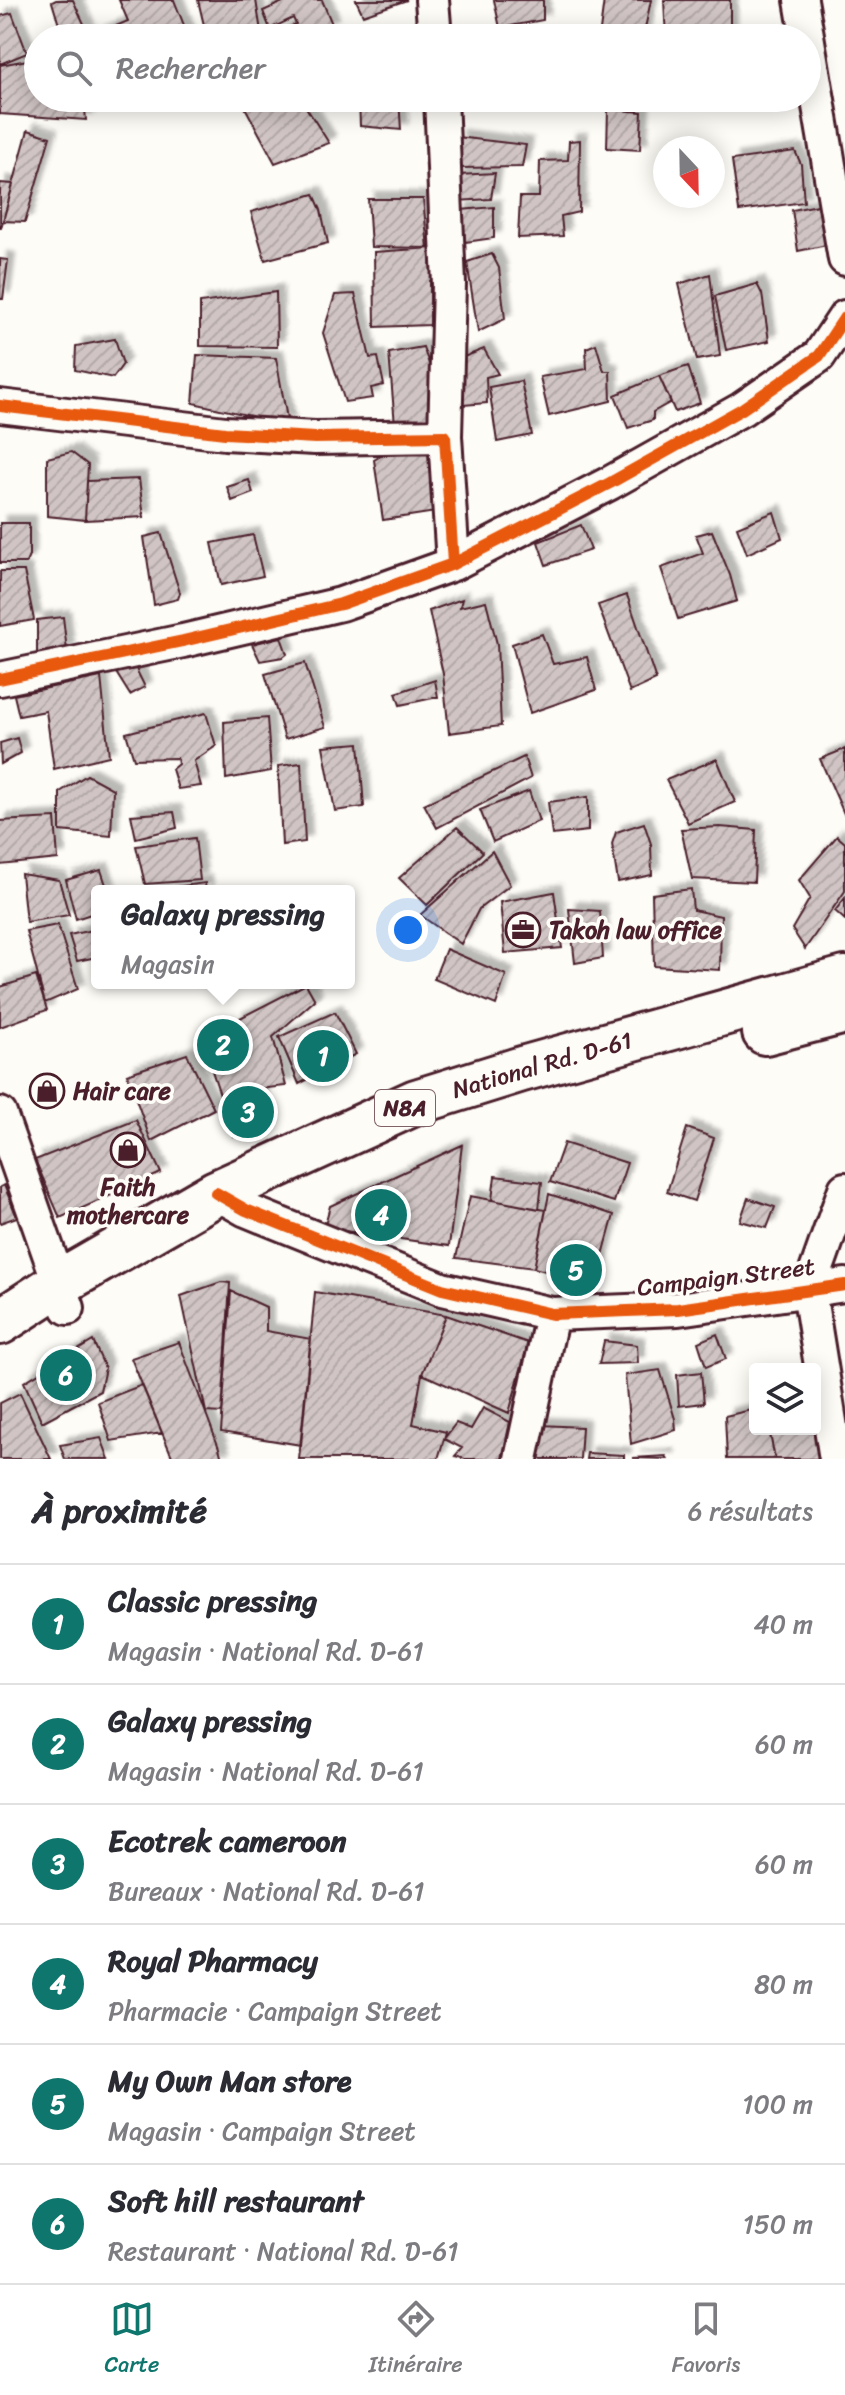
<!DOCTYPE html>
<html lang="fr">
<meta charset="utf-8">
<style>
body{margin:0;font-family:Sriracha,sans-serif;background:#f7f7f7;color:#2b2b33}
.controls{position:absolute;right:24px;bottom:24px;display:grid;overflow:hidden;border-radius:8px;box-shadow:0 4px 20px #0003}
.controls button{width:72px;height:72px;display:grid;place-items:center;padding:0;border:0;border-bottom:2px solid #e1e1e2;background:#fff;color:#2b2b33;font:40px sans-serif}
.compass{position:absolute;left:653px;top:136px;width:72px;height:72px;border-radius:50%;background:#fff;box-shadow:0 4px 20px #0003;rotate:158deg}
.you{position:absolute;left:408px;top:930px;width:28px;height:28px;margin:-20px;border:6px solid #fff;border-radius:50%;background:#1a73e8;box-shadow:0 0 0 12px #1a73e833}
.badge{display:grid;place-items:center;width:52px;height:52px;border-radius:50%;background:#0f766e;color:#fff;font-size:26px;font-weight:700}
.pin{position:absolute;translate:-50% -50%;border:4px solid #fff;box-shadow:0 2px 8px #0006}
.popup{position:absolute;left:91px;top:885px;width:264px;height:104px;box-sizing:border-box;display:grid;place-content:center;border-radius:8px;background:#fff;filter:drop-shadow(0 2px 6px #0005);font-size:26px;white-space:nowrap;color:#7c7c81}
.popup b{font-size:30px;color:#2b2b33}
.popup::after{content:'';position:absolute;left:50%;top:100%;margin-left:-16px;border:16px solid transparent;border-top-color:#fff}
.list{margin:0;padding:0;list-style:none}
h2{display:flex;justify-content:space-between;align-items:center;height:104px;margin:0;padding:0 32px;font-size:34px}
h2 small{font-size:26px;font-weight:400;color:#7c7c81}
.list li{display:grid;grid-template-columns:52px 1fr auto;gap:24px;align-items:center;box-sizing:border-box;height:120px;padding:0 32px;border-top:2px solid #e1e1e2}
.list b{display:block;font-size:30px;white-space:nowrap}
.list p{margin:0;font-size:26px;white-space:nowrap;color:#7c7c81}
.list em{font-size:26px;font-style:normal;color:#7c7c81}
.icon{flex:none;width:44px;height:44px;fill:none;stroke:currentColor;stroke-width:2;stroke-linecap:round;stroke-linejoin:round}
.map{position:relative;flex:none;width:845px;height:1459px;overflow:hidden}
.search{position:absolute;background:#fff;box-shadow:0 4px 20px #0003;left:24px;right:24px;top:24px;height:88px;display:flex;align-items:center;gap:20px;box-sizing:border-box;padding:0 28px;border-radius:44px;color:#7c7c81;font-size:30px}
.sheet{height:824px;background:#fff}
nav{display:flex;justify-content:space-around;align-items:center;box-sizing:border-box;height:112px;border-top:2px solid #e1e1e2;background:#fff;font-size:22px;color:#7c7c81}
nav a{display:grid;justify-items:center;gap:4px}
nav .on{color:#0f766e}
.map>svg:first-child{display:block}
.building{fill:url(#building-hatch);stroke:#4a1f2b;stroke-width:2;filter:url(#shadow)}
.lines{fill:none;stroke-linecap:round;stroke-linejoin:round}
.minor-casing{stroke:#4a1f2b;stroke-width:38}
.highway-casing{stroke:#4a1f2b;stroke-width:50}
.minor{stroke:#fdfcf7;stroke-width:32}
.highway{stroke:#fdfcf7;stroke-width:44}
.cycleway-casing{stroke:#fdfcf7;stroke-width:17}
.cycleway{stroke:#e8590c;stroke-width:12}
.labels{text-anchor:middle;stroke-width:7;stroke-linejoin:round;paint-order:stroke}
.shield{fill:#fdfcf7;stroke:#806168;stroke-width:2}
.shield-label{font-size:22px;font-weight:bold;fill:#4a1f2b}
.poi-label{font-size:24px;font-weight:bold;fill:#4a1f2b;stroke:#fdfcf7;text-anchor:start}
.street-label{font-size:24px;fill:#4a1f2b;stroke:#fdfcf7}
</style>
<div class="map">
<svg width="845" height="1459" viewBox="0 0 845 1459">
<defs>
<pattern id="building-hatch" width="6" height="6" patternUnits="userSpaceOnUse" patternTransform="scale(2)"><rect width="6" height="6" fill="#d0c5c4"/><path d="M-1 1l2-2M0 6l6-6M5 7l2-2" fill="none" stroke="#b4a9a9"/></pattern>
<filter id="shadow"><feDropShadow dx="7" dy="-7" stdDeviation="2" flood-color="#0004"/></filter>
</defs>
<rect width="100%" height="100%" fill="#fdfcf7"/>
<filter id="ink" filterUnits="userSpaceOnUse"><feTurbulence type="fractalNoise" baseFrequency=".0125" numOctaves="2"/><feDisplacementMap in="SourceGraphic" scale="16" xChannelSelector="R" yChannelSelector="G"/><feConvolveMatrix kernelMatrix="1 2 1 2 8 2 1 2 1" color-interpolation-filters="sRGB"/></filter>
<g filter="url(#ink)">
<!-- building -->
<path class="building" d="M56,0H73L90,37L128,21L119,0H174L189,38H63L52,2Z
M198,0H256L262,38H207Z
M282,0H322L332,24L307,38H304L302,34L293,38H272L271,36L296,24L293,18L270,29L263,11L283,2Z
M356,0H407L363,15Z
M494,0H543V20L500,28Z
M604,0H651L643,38H599Z
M664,0H730V38H666Z
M12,13L27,53L0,64V16Z
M38,58V98H84L86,120L0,114V65Z
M240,98H300L329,143L275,163Z
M359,98H399L401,130L360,126Z
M460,98H494V103L460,101Z
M608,109L642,112L640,150L607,148Z
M28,130L50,137L25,222L3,221Z
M457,137L526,145L522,167L461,168Z
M580,140L579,212L561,216L563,236L518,238L520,197H539L540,161L568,160L569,141Z
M795,151L801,164L804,202L739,211L732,160Z
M495,173L491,199L456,201L458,175Z
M0,183L13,184L1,228H0Z
M314,194L321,210L328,243L265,260L251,212Z
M368,199H423L428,248L371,247Z
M823,204L827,245L798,251L792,210Z
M494,207V238L458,243L461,210Z
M433,248L442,278L430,281V325L375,327L374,252Z
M492,254L499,268L505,319L478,332L467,262Z
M0,259L8,260L3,299H0Z
M710,274L720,356L697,360L679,284Z
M757,284L762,294L769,341L726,350L715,296Z
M276,292L277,347L200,346V303Z
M355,294L370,358L378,357L384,385L371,388L373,398L345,402L323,333L335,295Z
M115,339L123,364L113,378L75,370L76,346Z
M596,344L604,371H610L611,401L549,416L540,377L587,369L586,348Z
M423,347L429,364L432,421L395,425L389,353Z
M484,349L498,374L486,377L487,403L451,406V362Z
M197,355L276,358L288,424L193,403Z
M688,366L700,403L675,412L659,376Z
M659,376L671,402L653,412V420L628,428L615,395Z
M521,381L532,435L497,442L489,387Z
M426,449L430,459L436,512L383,520L374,460L390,451Z
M71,452L88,465L85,520L47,516V458Z
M139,479L144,517L85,520L87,481Z
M249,480L253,493L232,501L227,487Z
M774,512L782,538L747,554L737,527Z
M0,523H29V556L26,563H0Z
M581,525L591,550L546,565L538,542Z
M712,531L730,575L737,601L678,619L661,568L703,553L696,535Z
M161,533L180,593L178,599L154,605L144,537Z
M253,535L263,576L221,585L212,543Z
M0,571H24L34,620L0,626Z
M627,595L656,680L630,692L598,605Z
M462,599L460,607L486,601L497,644L501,726L449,733L443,674L429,611Z
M63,617L67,651L37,658V620Z
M542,634L553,664L587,657L596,690L530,713L512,644Z
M281,637L287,654L283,657L260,661L252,644Z
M305,663L325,727L285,739L265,674Z
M134,665L145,687L130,695L115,671Z
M101,677L109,756L54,769L46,711L19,716L14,695Z
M435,680L438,697L400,705L396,693Z
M206,713L216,746L194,761L201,786L178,789L172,769L178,764L177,758L134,759L126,733Z
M267,718L271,771L226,779L224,722Z
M17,738L21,753L1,764L0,743Z
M359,743L364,807L335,811L323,746Z
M845,749V816L820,759Z
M524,757L531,778L437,828L424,804Z
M717,759L735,802L688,823L666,780Z
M301,763L305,842L282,845L278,766Z
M87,775L113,789L111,836L60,831V792Z
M529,791L539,821L493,842L480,810Z
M588,797V831L552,835L548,802Z
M174,812L177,828L136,838L131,815Z
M55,818L58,859L0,865V821Z
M644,823L651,844L652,875L618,882L612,844L616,832Z
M457,827L483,852L427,905L399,878Z
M720,827L756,830L754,882L692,879L681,829Z
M837,836L845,843V891L805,949L792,929L810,898L799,880Z
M195,838L200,880L145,884L136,846Z
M492,851L510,885L479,909L461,944L420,915Z
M101,870L108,891H97V912L76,919L66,880Z
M21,874L59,880L69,915L26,922Z
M205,883L206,891H142Z
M691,889L693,910L721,916L720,970L654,966L652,894Z
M554,892L562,948L505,953L500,902Z
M845,898V920L835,911Z
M569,909L600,911L603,958L575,963Z
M58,925L78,989L45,1003L26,931Z
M97,929V957L77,961L69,935Z
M446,949L506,975L496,1005L434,979Z
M36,976L47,1010L0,1027V987Z
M306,984L315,1000L273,1037L286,1086L259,1089L266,1128L234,1136L208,1059L243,1039L236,1020Z
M335,1012L356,1054L299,1084L279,1037Z
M187,1054L214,1109L151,1141L127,1074Z
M136,1120L161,1173L60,1218L35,1160Z
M687,1128L714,1138L694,1201L667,1192Z
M564,1143L627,1163L614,1202L550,1182Z
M462,1145L449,1246L324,1228L330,1206Z
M495,1176L542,1182L539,1209L492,1200Z
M4,1185L17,1217L0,1223V1187Z
M549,1194L614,1215L595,1284L534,1268Z
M470,1196L546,1210L534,1268L456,1258Z
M748,1198L775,1207L767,1228L740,1221Z
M221,1282L230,1283L222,1413L206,1412L181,1296Z
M231,1291L266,1307V1331L311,1339L301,1445L221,1432Z
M315,1292L446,1315L422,1374L413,1424L446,1432L438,1459H299Z
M446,1315L528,1343L509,1413L422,1374Z
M717,1334L726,1359L706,1367L698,1342Z
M93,1341L105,1368L100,1391L42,1422L24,1382Z
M604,1341L637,1345L638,1363L599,1364Z
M179,1342L219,1448L222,1459H173L131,1358Z
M660,1370L675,1419L676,1430L631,1444L625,1375Z
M701,1372L704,1403L679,1406L677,1375Z
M142,1385L162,1433L111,1441L98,1402Z
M20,1393L51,1459H0V1403Z
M483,1408L510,1422L502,1459H465L455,1456L462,1448L444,1439L456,1423L471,1429Z
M755,1409V1429H769L775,1459H727L725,1416Z
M541,1425L582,1427L580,1459H537Z
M769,1429H815L828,1459H775Z
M101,1438L109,1459H65L60,1445Z
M587,1453L624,1455V1459H586Z
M666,1456L668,1459L633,1458Z"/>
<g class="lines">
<!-- minor casing -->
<g class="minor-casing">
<path id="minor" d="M432,0L435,38
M801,0L845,259
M441,98L449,284L445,436
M0,406L225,433L315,438L445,436L453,564
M0,679L183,641L341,604L453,564L610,483L742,409L819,356L845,317
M0,1114L68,1308
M216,1193L246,1210L442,1289L552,1314L678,1309L845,1285
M521,1459L552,1314
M836,1459L809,1291L845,1189"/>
</g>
<!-- highway casing -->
<g class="highway-casing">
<path id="highway" d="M765,1032L845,1011
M0,1322L60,1283L216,1193L416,1102L522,1069L845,979"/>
</g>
<!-- minor -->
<use href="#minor" class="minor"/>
<!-- highway -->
<use href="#highway" class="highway"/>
<!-- cycleway casing -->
<g class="cycleway-casing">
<path id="cycleway" d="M0,406L225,433L315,438L445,436L453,564
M0,679L183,641L341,604L453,564L610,483L742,409L819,356L845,317
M216,1193L246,1210L442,1289L552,1314L678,1309L845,1285"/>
</g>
<!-- cycleway -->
<use href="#cycleway" class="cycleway"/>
</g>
</g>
<!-- icons -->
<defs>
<g id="office-ring" transform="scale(1.8)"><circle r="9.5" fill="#fdfcf7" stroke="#4a1f2b" stroke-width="1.5"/><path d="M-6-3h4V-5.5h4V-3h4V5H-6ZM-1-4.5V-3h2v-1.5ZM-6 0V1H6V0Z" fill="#4a1f2b"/></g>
<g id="shop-ring" transform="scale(1.8)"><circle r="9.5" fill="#fdfcf7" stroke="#4a1f2b" stroke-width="1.5"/><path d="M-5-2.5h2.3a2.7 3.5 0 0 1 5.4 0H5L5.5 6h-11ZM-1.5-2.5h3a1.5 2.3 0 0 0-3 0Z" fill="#4a1f2b"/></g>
</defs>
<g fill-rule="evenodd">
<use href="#office-ring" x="523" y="930"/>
<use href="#shop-ring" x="47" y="1091"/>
<use href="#shop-ring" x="128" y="1150"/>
</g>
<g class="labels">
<!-- shield labels -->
<rect class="shield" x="375" y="1090" width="60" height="36" rx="6"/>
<g class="shield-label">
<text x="405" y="1116">N8A</text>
</g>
<!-- poi labels -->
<g class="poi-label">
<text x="549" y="938">Takoh law office</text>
<text x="73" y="1099">Hair care</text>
<text x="128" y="1195" text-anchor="middle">Faith<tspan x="128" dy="28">mothercare</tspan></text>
</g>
<!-- street labels -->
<g class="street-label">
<text transform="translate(542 1065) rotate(-16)" y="8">National Rd. D-61</text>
<text transform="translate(726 1277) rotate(-7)" y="8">Campaign Street</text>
</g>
</g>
</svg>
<div class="controls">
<button><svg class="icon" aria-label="layers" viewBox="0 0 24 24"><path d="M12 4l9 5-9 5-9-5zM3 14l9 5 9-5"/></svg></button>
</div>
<svg class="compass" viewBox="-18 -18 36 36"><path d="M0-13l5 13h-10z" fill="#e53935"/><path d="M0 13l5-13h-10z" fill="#7c7c81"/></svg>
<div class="you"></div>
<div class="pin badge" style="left:323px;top:1056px">1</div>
<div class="pin badge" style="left:223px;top:1045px">2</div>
<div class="popup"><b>Galaxy pressing</b>Magasin</div>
<div class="pin badge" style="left:248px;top:1112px">3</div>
<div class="pin badge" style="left:381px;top:1215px">4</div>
<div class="pin badge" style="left:576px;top:1270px">5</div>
<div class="pin badge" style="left:66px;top:1375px">6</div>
<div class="search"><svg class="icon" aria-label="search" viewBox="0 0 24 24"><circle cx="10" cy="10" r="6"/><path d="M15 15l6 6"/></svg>Rechercher</div>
</div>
<section class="sheet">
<h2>À proximité<small>6 résultats</small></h2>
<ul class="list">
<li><span class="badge">1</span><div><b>Classic pressing</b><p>Magasin · National Rd. D-61</p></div><em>40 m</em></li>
<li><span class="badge">2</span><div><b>Galaxy pressing</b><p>Magasin · National Rd. D-61</p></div><em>60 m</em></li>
<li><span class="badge">3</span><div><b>Ecotrek cameroon</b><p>Bureaux · National Rd. D-61</p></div><em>60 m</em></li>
<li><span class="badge">4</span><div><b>Royal Pharmacy</b><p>Pharmacie · Campaign Street</p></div><em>80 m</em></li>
<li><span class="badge">5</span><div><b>My Own Man store</b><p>Magasin · Campaign Street</p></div><em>100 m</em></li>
<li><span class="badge">6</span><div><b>Soft hill restaurant</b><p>Restaurant · National Rd. D-61</p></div><em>150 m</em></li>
</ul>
</section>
<nav>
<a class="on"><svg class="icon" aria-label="map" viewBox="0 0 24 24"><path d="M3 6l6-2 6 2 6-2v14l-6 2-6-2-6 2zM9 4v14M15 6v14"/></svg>Carte</a>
<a><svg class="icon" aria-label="directions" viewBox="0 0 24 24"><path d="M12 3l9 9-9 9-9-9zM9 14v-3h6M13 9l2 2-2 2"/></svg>Itinéraire</a>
<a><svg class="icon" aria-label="saved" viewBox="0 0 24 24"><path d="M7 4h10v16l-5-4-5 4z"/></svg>Favoris</a>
</nav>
